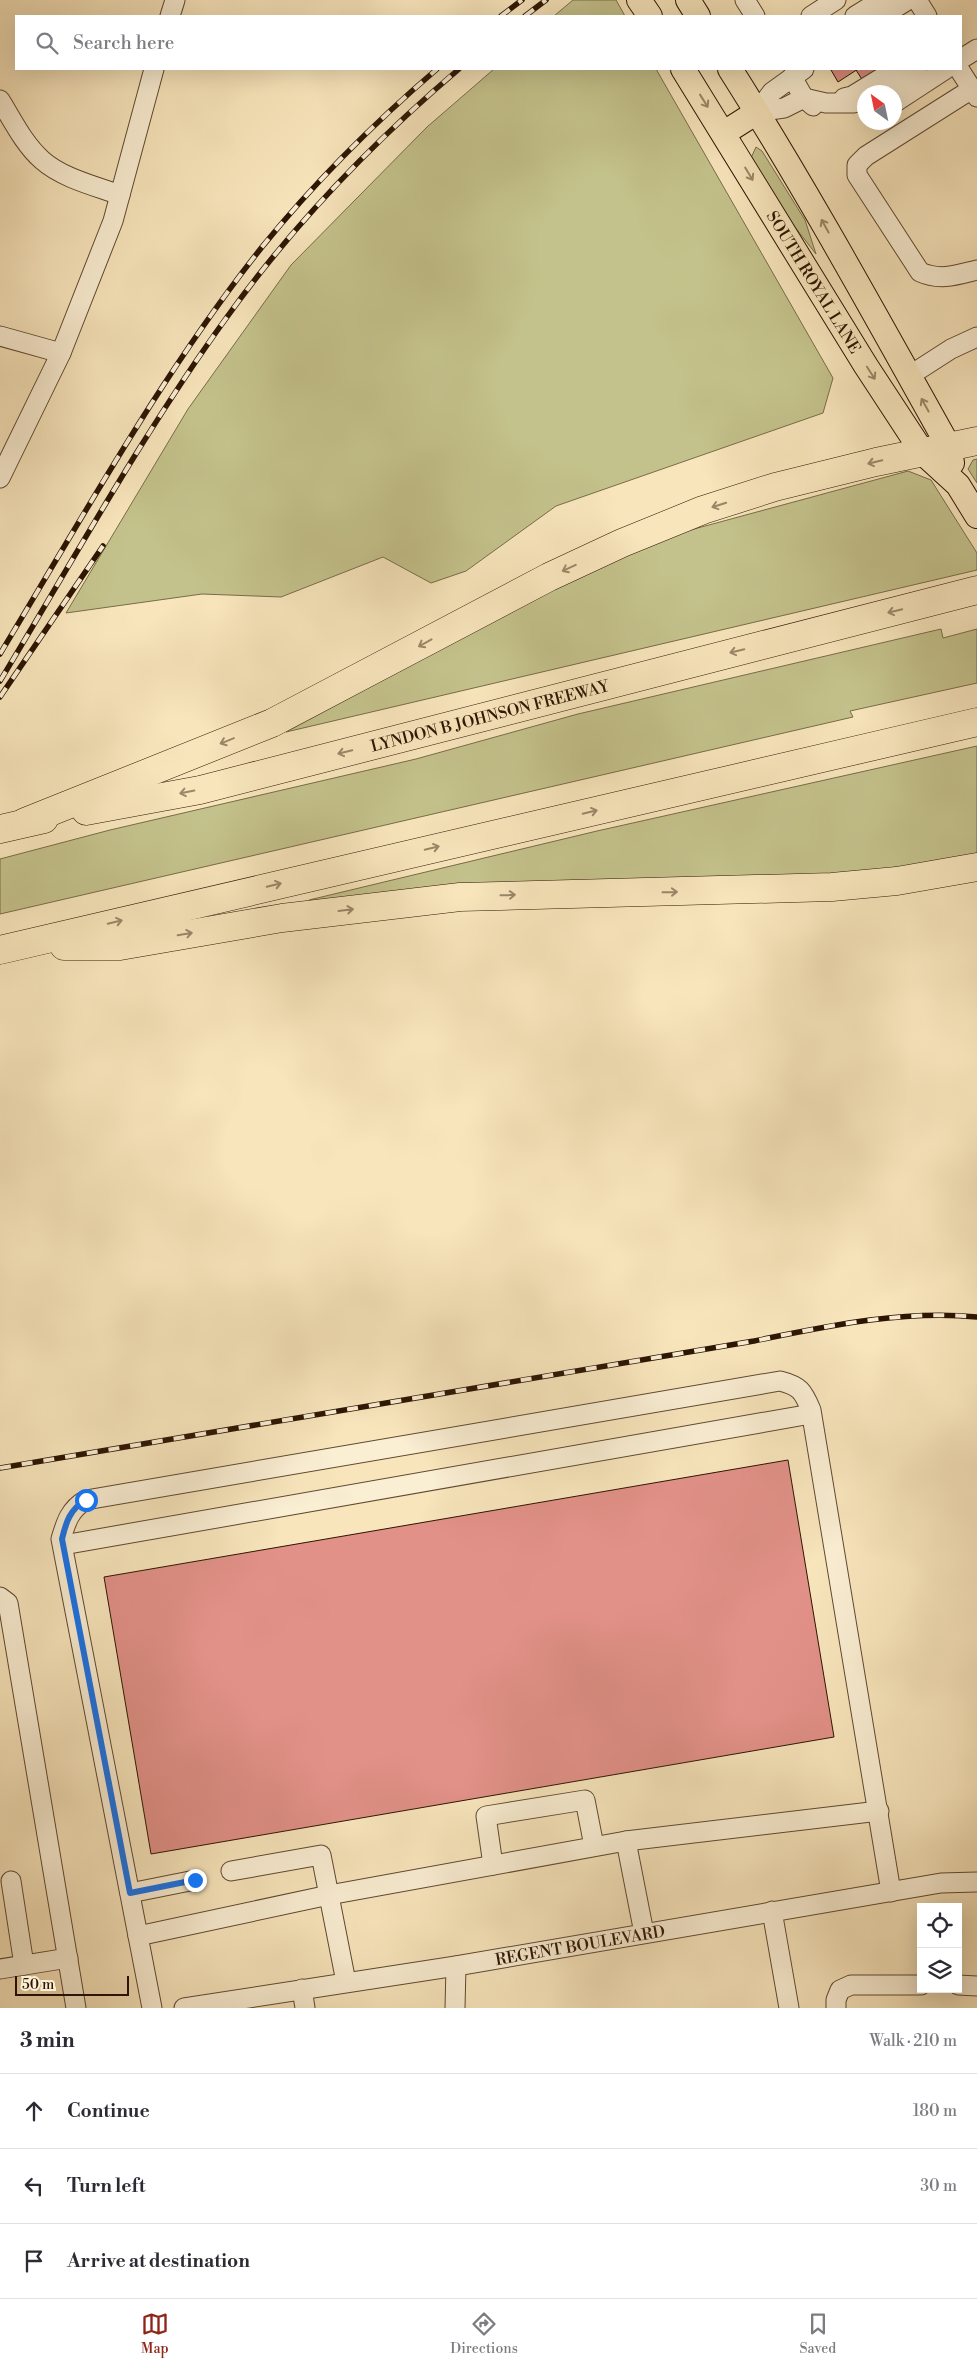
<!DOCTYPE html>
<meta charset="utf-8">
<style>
body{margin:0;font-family:"Libre Bodoni",serif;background:#f7f7f7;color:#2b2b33}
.controls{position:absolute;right:15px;bottom:15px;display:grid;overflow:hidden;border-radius:0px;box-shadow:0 5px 20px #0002}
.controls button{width:45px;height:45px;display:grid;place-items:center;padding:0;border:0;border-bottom:1px solid #e1e1e2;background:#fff;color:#2b2b33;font:25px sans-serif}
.compass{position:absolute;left:857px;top:85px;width:45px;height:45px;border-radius:50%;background:#fff;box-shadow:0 5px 20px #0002;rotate:327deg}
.scale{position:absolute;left:15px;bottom:12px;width:114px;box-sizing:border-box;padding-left:5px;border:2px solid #2c1503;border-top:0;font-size:14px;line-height:18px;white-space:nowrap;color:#2c1503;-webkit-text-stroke:4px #faeed3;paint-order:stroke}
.stop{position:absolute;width:15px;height:15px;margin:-11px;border:4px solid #1a73e8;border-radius:50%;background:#fff}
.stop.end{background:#1a73e8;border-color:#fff;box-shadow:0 1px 5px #0008}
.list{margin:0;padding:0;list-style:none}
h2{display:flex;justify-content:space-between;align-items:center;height:65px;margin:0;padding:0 20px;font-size:21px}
h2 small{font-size:16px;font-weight:400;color:#7c7c81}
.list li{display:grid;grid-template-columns:32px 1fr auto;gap:15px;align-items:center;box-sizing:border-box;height:75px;padding:0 20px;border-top:1px solid #e1e1e2}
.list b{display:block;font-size:19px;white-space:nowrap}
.list em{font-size:16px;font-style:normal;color:#7c7c81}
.icon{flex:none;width:28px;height:28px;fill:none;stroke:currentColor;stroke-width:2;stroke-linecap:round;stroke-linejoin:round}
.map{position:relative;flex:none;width:977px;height:2008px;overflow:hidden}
.search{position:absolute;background:#fff;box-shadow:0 5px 20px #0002;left:15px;right:15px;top:15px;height:55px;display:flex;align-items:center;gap:12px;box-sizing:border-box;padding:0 18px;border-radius:0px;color:#7c7c81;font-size:19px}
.sheet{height:290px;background:#fff}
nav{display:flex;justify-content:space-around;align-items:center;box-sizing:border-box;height:70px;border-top:1px solid #e1e1e2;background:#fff;font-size:14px;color:#7c7c81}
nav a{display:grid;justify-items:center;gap:2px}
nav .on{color:#8f2418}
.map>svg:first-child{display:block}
.green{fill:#c4c28c;stroke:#786c48}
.building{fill:#e29189;stroke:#2c1503}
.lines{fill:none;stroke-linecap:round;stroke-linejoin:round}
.minor-casing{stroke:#5f4931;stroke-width:21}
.major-casing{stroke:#2c1503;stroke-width:26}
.highway-casing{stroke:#2c1503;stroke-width:29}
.minor{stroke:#faeed3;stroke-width:19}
.major{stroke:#f8e5bc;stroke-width:24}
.highway{stroke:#f8e5bc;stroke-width:28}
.rail-casing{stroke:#2c1503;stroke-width:5.5}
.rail{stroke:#faeed3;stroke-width:4;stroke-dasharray:11;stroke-linecap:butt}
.oneway{stroke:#9c8769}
.route{stroke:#1a73e8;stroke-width:6}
.labels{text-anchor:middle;stroke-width:5;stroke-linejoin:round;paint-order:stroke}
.street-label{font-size:16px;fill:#2c1503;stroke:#faeed3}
</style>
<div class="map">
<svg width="977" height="2008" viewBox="0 0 977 2008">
<rect width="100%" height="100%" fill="#f8e5bc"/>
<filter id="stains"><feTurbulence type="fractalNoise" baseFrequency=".004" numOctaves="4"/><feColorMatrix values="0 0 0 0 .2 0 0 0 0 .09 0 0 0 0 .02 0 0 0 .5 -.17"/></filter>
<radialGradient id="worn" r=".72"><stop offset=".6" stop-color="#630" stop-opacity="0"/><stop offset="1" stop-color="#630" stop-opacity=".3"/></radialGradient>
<!-- green -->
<path class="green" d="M573,0H616L625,16H554Z
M494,69H656L833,378L823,413L556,506L466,571L431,583L383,557L281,597L202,594L66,613L188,409L291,265L427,127Z
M756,147L762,151L805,220L816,254L791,222L751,158Z
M977,459V483L968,469L973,460Z
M908,471L931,480L977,553V570L286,732L574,578L683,532Z
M941,629L943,638L977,629V683L850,711L853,717L0,914V859L110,830L416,759L578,714Z
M977,746V859L863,878L310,908L309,900L597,831Z"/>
<!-- building -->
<path class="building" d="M832,69H858L838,82L831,70Z
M858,69H874L889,92H870L856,70Z
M788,1460L834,1737L151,1854L104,1577Z"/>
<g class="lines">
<!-- minor casing -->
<g class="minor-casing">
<g id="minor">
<path d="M745,0L755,16"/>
<path d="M917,0L927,16"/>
<path d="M170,16L175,0"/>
<path d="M811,16L836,0"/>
<path d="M855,16L881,0"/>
<path d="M882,16L908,0"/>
<path d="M961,59L977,49"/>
<path d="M959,69L977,97"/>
<path d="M792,77L804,98L813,106"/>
<path d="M886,88L917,69"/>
<path d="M972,89L866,156L857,165V175L920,272C940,281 957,275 977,270"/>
<path d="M844,98L852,96L896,69"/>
<path d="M0,100C13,121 24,144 42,160C62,178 95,186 120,195"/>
<path d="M894,103L946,69"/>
<path d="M757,112L784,108L804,98L826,103H853L864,100"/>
<path d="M757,112L772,92L804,69"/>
<path d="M0,336L61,353"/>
<path d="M909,376L951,349L977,337"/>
<path d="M0,478L61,353L113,221L154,69"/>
<path d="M63,1545L811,1414"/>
<path d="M0,1597L8,1603L76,2008"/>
<path d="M626,1841L879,1811"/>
<path d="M493,1865L486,1816L585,1800L594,1846"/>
<path d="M231,1871L321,1855L346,1982"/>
<path d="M11,1881L24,1965"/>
<path d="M130,1893L195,1880"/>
<path d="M772,1911L789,2008"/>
<path d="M138,1936L329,1895L626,1841L644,1933"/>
<path d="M0,1969L68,1958"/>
<path d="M958,1985L977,1986"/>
<path d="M302,1989L305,2008"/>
<path d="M152,2008L61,1539C66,1522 70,1509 86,1500L780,1381C800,1386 803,1391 811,1410L891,1892"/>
<path id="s1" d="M184,2008L456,1966L941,1883L977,1882"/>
<path d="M455,2008L456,1966"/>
<path d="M836,2008V2000L840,1990L851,1985H921"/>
</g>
</g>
<!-- major casing -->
<g class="major-casing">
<g id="major">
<path d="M639,0L650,16"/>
<path d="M688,0L698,16"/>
<path id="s2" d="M683,69L866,366L923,453L958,485L977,516"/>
<path d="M730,69C808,192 878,320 949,447L952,463"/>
<path d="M724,133L757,112"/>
</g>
</g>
<!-- highway casing -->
<g class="highway-casing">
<g id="highway">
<path id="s3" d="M86,811L200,790L977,590"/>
<path d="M25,822L272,723L549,577L622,543L703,510L775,487L876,462L977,441"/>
<path d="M0,829L44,819"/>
<path d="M64,946H120L282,918L460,897L832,887L897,881L977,867"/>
<path d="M0,950L977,722"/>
</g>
</g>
<!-- minor -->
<use href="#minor" class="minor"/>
<!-- major -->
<use href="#major" class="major"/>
<!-- highway -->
<use href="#highway" class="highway"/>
<!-- rail casing -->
<g class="rail-casing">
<path id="rail" d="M501,16L522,0
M525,16L546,0
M0,654C83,517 162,373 262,247C314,183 374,123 437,69
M0,681C74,559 143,433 227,317C293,225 373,142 459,69
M0,697L103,546
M0,1468L754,1341C828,1326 901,1310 977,1317"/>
</g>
<!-- rail -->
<use href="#rail" class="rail"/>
</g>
<!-- one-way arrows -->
<defs><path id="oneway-shaft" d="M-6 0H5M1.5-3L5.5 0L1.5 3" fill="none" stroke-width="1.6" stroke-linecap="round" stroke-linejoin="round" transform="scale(1.25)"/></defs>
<g class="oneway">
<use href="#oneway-shaft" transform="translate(704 101) rotate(58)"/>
<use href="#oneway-shaft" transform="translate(749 174) rotate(59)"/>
<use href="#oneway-shaft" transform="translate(825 226) rotate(-119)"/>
<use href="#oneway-shaft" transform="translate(871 373) rotate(57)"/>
<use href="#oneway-shaft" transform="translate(925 405) rotate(-119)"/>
<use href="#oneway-shaft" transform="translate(875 462) rotate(167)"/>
<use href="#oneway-shaft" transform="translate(719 505) rotate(162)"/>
<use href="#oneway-shaft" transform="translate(569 568) rotate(155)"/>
<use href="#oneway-shaft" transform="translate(895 611) rotate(166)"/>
<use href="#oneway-shaft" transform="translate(425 643) rotate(151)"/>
<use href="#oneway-shaft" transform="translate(737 651) rotate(166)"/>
<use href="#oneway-shaft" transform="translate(227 741) rotate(158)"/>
<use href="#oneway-shaft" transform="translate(345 752) rotate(166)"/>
<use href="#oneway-shaft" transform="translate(187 792) rotate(169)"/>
<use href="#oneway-shaft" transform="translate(590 812) rotate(-13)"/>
<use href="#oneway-shaft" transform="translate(432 848) rotate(-13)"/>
<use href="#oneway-shaft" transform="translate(274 885) rotate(-13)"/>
<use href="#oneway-shaft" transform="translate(670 892) rotate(-1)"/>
<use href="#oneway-shaft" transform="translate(508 895) rotate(-2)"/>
<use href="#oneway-shaft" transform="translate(346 910) rotate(-7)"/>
<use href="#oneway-shaft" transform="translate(115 922) rotate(-13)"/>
<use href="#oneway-shaft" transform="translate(185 934) rotate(-10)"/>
</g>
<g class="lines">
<!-- route -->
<path class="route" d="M86,1500C70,1509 66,1522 62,1539L130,1893L195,1880"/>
</g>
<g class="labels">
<!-- street labels -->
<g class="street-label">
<text dy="6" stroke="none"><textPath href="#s2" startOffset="250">SOUTH ROYAL LANE</textPath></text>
<text dy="6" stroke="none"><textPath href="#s3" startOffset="415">LYNDON B JOHNSON FREEWAY</textPath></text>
<text dy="6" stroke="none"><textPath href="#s1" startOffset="401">REGENT BOULEVARD</textPath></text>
</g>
</g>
<rect width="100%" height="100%" filter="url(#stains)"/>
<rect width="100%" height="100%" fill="url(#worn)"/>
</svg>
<div class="controls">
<button><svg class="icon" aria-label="locate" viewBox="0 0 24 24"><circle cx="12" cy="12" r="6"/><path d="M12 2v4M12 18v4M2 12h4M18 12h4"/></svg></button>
<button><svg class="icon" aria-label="layers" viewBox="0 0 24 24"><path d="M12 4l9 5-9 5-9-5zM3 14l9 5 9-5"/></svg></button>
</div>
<svg class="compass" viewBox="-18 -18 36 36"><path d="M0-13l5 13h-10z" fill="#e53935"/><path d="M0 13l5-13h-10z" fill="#7c7c81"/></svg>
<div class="scale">50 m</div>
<div class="stop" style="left:86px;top:1500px"></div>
<div class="stop end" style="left:195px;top:1880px"></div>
<div class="search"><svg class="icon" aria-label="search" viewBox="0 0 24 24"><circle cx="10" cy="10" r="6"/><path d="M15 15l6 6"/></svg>Search here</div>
</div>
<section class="sheet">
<h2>3 min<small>Walk · 210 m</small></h2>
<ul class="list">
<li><svg class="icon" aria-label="ahead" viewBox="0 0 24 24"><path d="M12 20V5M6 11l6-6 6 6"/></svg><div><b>Continue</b></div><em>180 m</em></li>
<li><svg class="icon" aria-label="left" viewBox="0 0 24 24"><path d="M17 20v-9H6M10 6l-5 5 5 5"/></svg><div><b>Turn left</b></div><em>30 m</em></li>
<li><svg class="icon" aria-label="arrive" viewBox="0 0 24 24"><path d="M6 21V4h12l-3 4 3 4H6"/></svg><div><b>Arrive at destination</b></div></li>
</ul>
</section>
<nav>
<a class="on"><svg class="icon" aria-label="map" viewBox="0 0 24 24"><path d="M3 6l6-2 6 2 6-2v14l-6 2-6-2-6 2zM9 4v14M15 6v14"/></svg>Map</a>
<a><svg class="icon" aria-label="directions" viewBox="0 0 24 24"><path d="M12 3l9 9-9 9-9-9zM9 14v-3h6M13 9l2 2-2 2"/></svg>Directions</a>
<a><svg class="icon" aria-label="saved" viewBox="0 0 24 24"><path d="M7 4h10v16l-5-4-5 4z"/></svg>Saved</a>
</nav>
